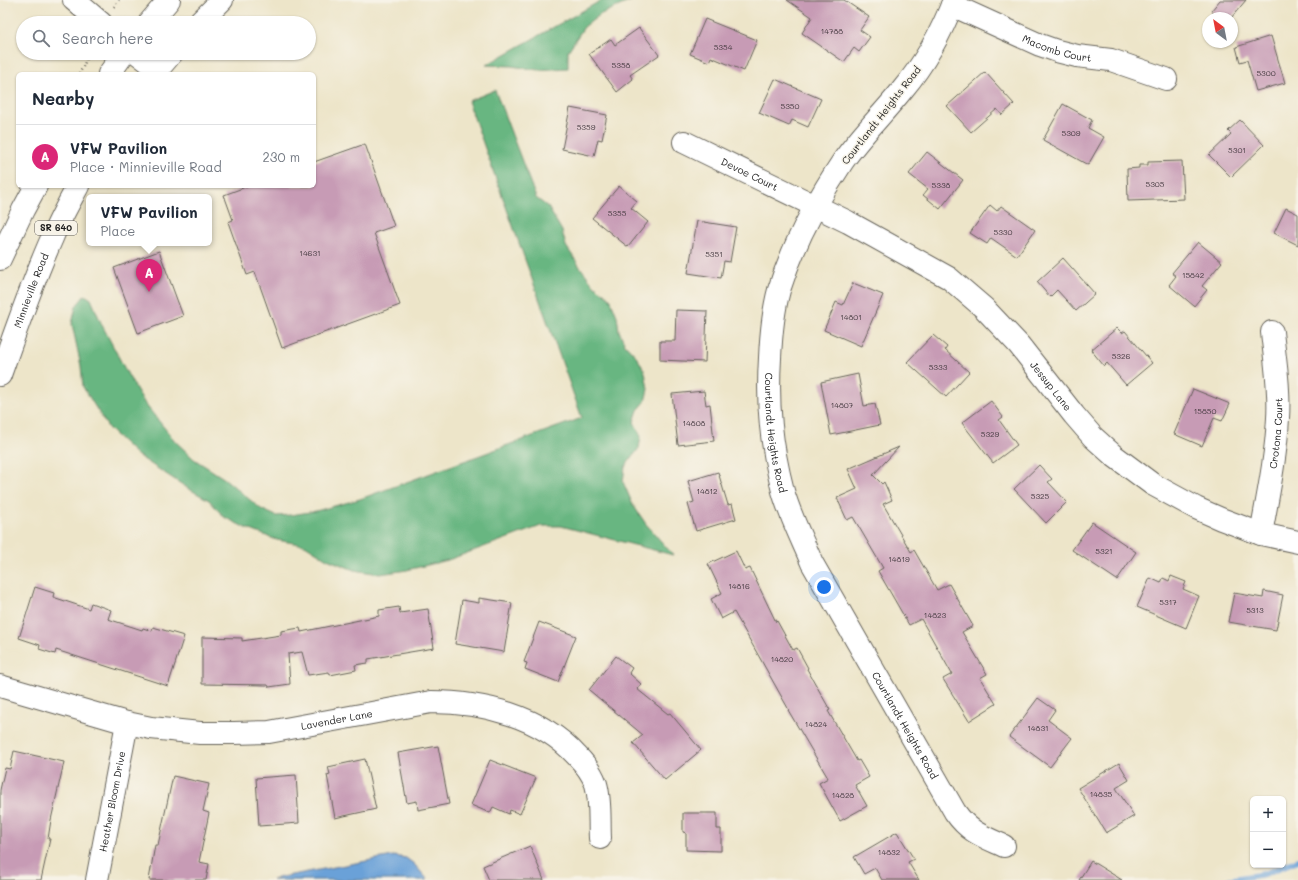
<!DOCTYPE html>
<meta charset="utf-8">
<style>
body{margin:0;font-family:Mali,sans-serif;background:#f6f6f7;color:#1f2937}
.controls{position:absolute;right:12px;bottom:12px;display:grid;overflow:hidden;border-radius:6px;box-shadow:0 1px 3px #0004}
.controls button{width:36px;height:36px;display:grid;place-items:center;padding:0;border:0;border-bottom:1px solid #e0e1e3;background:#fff;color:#1f2937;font:20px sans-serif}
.compass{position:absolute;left:1202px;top:12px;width:36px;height:36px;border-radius:50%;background:#fff;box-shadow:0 1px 3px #0004;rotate:328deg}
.you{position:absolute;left:824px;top:587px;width:14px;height:14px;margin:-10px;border:3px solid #fff;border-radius:50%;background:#1a73e8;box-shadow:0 0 0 6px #1a73e833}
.badge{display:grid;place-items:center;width:26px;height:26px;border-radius:50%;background:#db2777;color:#fff;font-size:13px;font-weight:700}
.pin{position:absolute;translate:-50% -33px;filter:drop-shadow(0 1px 2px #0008)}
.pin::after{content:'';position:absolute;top:21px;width:14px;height:12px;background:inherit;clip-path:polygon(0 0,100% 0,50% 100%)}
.popup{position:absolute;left:86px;top:194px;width:126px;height:52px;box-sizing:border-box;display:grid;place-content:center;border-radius:6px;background:#fff;filter:drop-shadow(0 1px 3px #0005);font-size:13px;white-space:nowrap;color:#747a83}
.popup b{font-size:15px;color:#1f2937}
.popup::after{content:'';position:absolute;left:50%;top:100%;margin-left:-8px;border:8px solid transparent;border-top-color:#fff}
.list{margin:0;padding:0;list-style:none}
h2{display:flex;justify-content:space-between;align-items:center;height:52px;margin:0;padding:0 16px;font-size:17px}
h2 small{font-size:13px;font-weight:400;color:#747a83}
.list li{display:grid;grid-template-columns:26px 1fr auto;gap:12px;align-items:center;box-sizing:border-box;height:64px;padding:0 16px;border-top:1px solid #e0e1e3}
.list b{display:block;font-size:15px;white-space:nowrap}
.list p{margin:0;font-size:13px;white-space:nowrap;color:#747a83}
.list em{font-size:13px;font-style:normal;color:#747a83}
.icon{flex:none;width:22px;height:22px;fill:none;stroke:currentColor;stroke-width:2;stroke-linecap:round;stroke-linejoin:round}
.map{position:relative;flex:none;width:1298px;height:880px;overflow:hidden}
.search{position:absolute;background:#fff;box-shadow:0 1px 3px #0004;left:16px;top:16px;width:300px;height:44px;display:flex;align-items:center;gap:10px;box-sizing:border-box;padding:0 14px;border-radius:22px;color:#747a83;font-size:15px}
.panel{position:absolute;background:#fff;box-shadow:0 1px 3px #0004;left:16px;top:72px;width:300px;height:116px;border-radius:6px}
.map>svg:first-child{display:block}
.forest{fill:#67b681;stroke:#42694e}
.water{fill:#6aa1d8;stroke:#435e7a}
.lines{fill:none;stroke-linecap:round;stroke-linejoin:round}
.stream{stroke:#6aa1d8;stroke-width:6}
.building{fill:#c79bb5}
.minor-casing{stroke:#656259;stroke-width:24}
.primary-casing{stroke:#656259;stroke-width:24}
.path{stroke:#656259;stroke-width:2.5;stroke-dasharray:1 3;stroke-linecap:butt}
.minor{stroke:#fff;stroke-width:22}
.primary{stroke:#fff;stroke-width:22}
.labels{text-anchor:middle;stroke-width:3;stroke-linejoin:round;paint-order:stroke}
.number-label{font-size:8px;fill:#473c42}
.shield{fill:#f7f3e8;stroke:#5e5c59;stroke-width:1}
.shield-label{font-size:9px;font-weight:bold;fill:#1c1c1c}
.street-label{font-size:10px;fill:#1c1c1c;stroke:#f7f3e8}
</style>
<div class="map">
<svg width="1298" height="880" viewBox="0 0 1298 880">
<rect width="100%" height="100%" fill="#f7f3e8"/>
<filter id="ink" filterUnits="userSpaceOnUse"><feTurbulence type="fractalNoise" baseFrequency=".025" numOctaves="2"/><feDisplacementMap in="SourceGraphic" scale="8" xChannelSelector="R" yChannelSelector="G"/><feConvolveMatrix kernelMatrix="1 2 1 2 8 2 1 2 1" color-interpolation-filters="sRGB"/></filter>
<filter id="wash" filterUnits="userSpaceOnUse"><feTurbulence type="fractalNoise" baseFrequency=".012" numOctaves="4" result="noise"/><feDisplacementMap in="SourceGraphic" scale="16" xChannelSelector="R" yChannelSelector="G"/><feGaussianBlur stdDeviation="0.9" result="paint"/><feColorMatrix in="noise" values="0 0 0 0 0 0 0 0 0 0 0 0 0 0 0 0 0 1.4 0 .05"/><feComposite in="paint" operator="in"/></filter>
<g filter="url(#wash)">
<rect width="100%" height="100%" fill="#ede5c9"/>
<!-- forest -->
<path class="forest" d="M602,0H633L601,14L584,27L568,51V68L538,70L511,66L486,65Z
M495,90L536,198L548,207L562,231L566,246L580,267L594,285L610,298L617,316L619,331L625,344L637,357L645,372L648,389L645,402L638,410L634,422L641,436L639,448L625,467L623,482L633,505L646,524L673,555L561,526H541L448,560L407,570L380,574L354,570L327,559L305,545L277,540L248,529L224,517L209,500L189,489L137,455L109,429L83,387L81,366L72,324L76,306L85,295L91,299L102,325L128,375L145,404L175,441L194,459L225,479L261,509L276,516L291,515L316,511L360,499L582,418L468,101Z"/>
<!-- water -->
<path class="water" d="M393,856L406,858L414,864L428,880H272L281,877Z"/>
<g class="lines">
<!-- stream -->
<path class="stream" d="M1228,880L1264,874L1298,860"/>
</g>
<g id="blocks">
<!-- building -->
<path class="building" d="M787,0H844L869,17L860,30L870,37L859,52L854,48L844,62L802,33L812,17Z
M1220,0H1246L1231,18H1220L1211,11Z
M705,19L757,40L744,71L711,57L709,62L690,54Z
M639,28L659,55L630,75L633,79L617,92L589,54L611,39L615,45Z
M1271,36L1285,83L1256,91L1247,60L1240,62L1236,47Z
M985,72L1014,104L1002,115L997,109L971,132L947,106Z
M775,79L821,99L808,127L792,120L789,126L759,113Z
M1063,104L1092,120L1088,128L1104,137L1088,165L1043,140Z
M570,108L607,115L602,140L598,139L594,156L562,149Z
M1240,120L1264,145L1231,177L1209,155L1231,134L1228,131Z
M365,144L394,226L374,233L400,305L282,348L255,272L247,275L228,222L233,220L224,195L248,186H314V162Z
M927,152L963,180L940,209L923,195L928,189L909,174Z
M1182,161L1184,199L1128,201L1127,169L1139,168V165H1148V162Z
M619,186L637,201L631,208L648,222L628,247L592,218Z
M990,205L997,211L1001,206L1035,230L1017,256L991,238L987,244L970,233Z
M1286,208L1298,214V245L1274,233Z
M697,221L736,227L730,262L724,261L721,278L688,273Z
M1198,242L1222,262L1202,286L1207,290L1194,306L1169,285L1176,276L1172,273Z
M159,251L183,316L138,333L114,268Z
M1063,258L1095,294L1076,311L1057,290L1050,297L1037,282Z
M853,283L883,295L861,346L824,330L836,302L843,305Z
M676,310L707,311L705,362L660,360V341H675Z
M1117,328L1122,333L1125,331L1152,363L1126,385L1107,363L1104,366L1091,350Z
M933,335L947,347L945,350L969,372L946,397L907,362Z
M858,374L864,406L875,404L880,425L831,435L821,382Z
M1193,389L1230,404L1222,421L1214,418L1202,446L1174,434Z
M704,391L706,405L710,404L714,441L678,445L672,394Z
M991,401L1003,417L999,420L1017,445L993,463L962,423Z
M899,447L873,475L882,484L884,482L892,500L883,504L911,552L914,550L937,590L949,584L973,626L962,632L987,674L980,678L996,704L969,721L943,679L952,674L921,619L909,625L878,571L883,568L853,517L847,520L837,498L857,489L848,469Z
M1039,465L1052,479L1048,482L1067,502L1046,523L1014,489Z
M718,472L728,505L732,504L736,519L696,531L688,504L694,502L688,481Z
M1092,522L1136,552L1117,580L1072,550Z
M736,551L745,570L750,568L776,622L777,621L793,650L797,648L808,668L807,669L830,710L828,711L857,761L859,760L869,777L855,785L867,806L840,821L819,783L828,778L788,710H789L734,612L721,619L711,599L722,593L708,564Z
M1171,576L1186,582L1183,589L1199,596L1186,628L1137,607L1150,578L1161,583L1163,578L1169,581Z
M35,587L54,593L53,597L89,609L91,603L111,610L108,619L142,630L143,628L152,631L153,627L184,636L168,686L56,650L55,654L39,649L40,645L19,638Z
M1264,591L1283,595L1276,630L1228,622L1234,593L1263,598Z
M479,598L512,603L504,652L455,644L462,600L479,603Z
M399,607L400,613L428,609L434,648L368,659V663L355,665L356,670L330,675L329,672L308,675L302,652L288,654L290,684L269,687L268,685L202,684V637L242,638V641L281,635V631L300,628L301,632L379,616V610Z
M539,622L576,636L558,682L525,669L527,663L524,662Z
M616,656L632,668L629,673L641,684L637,689L668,714L670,713L701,750L665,780L633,743L643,735L589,690Z
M1038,698L1055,710L1048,720L1072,738L1050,767L1009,737Z
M438,746L449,804L418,810L417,801L407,803L398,753Z
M14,751L64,762L51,820L48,839H50L41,880H0V790L5,768L10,769Z
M365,759L376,809L335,818L327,775L330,774L328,767Z
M490,760L536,778L520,814L510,810L509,814L493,807L490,813L471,805Z
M1119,763L1129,780L1116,788L1134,816L1106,833L1078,788Z
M296,775L299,823L259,826L256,778Z
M173,776L209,784L203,811L209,813L199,862L209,864L206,880H149L155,845H158Z
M683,813H717V829H721V851L686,850V833L683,832Z
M897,832L914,859L908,862L919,880H882L875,868L864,874L854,857Z
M530,846L544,880H489L483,866Z
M1091,861L1122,880H1079Z"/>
</g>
</g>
<g filter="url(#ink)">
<use href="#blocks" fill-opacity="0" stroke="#656259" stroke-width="1"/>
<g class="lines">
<!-- minor casing -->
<g class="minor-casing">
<g id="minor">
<path d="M74,0L101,23"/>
<path id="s1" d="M954,0C942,31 924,64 903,89C883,114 861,135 843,161C817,200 793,245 779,290C773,312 771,335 770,358C767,405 771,445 783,491C790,516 802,539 812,563L955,812C969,832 982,836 1004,846"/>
<path id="s2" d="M952,5L1040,45L1057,51L1077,56L1111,60L1166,79"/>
<path d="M137,53L158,69"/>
<path id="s3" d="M684,142L848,222L949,278L984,308L1019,345L1074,415L1093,437L1113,455L1152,484L1196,508L1221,519L1261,534L1298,542"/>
<path id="s4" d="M1261,534C1268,495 1276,457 1278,418C1280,390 1275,360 1272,332"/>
<path id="s5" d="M0,686L127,723L151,728L200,733H234L269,732L431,702C483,702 541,716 577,756C585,764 592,773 596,784C601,801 599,821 600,838"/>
<path id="s6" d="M97,880L127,723"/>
</g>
</g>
<!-- primary casing -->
<g class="primary-casing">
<g id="primary">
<path d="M149,23L169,0"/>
<path d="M199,23L222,0"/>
<path d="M109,74L124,53"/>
<path d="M154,74L172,53"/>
<path d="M0,259L23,210L36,186"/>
<path id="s7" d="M0,375C16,329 32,283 52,238C59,220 69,203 78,186"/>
</g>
</g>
<!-- path -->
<path class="path" d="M114,7L119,0
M79,74L84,65L88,53"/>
<!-- minor -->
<use href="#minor" class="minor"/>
<!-- primary -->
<use href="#primary" class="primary"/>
</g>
</g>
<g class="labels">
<!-- number labels -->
<g class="number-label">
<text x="832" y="34">14788</text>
<text x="723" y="50">5354</text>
<text x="621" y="68">5358</text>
<text x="1266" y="76">5300</text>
<text x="790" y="109">5350</text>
<text x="586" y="130">5359</text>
<text x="1071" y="136">5309</text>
<text x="1237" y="153">5301</text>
<text x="1155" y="187">5305</text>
<text x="941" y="188">5338</text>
<text x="617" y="216">5355</text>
<text x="1003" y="235">5330</text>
<text x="310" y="256">14631</text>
<text x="714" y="257">5351</text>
<text x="1193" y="278">15842</text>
<text x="851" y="320">14801</text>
<text x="1121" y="359">5326</text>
<text x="938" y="370">5333</text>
<text x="842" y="408">14807</text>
<text x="1205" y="414">15850</text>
<text x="694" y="426">14808</text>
<text x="990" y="437">5329</text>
<text x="707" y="494">14812</text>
<text x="1040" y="499">5325</text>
<text x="1104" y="554">5321</text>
<text x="899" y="562">14819</text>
<text x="739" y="589">14816</text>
<text x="1168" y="605">5317</text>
<text x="1255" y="613">5313</text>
<text x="935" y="618">14823</text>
<text x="782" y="662">14820</text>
<text x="816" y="727">14824</text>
<text x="1038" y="731">14831</text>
<text x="1101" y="797">14835</text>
<text x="843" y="798">14828</text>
<text x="889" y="855">14832</text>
</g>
<!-- shield labels -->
<rect class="shield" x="35" y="221" width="42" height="14" rx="3"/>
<g class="shield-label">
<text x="56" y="231">SR 640</text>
</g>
<!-- street labels -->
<g class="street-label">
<text dy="4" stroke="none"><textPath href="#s2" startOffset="114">Macomb Court</textPath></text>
<text transform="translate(881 115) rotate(-52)" y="4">Courtlandt Heights Road</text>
<text dy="4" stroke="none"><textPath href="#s3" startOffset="73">Devoe Court</textPath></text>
<text dy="4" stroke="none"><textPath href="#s7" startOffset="90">Minnieville Road</textPath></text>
<text dy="4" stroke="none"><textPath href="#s3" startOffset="447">Jessup Lane</textPath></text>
<text dy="4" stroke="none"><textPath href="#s1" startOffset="485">Courtlandt Heights Road</textPath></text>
<text dy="4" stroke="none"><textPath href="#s4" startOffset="102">Crotona Court</textPath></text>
<text dy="4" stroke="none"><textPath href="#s5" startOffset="344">Lavender Lane</textPath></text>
<text dy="4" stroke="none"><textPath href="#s1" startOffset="809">Courtlandt Heights Road</textPath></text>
<text dy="4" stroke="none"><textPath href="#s6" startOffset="80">Heather Bloom Drive</textPath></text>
</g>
</g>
</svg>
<div class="controls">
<button>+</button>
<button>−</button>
</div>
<svg class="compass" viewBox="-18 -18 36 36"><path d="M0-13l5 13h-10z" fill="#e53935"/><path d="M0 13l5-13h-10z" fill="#747a83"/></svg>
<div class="you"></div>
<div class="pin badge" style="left:149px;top:292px">A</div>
<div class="popup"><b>VFW Pavilion</b>Place</div>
<div class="search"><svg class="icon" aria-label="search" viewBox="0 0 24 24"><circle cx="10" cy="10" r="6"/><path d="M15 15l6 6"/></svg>Search here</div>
<section class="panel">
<h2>Nearby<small></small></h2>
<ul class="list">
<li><span class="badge">A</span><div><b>VFW Pavilion</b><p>Place · Minnieville Road</p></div><em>230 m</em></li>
</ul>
</section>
</div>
